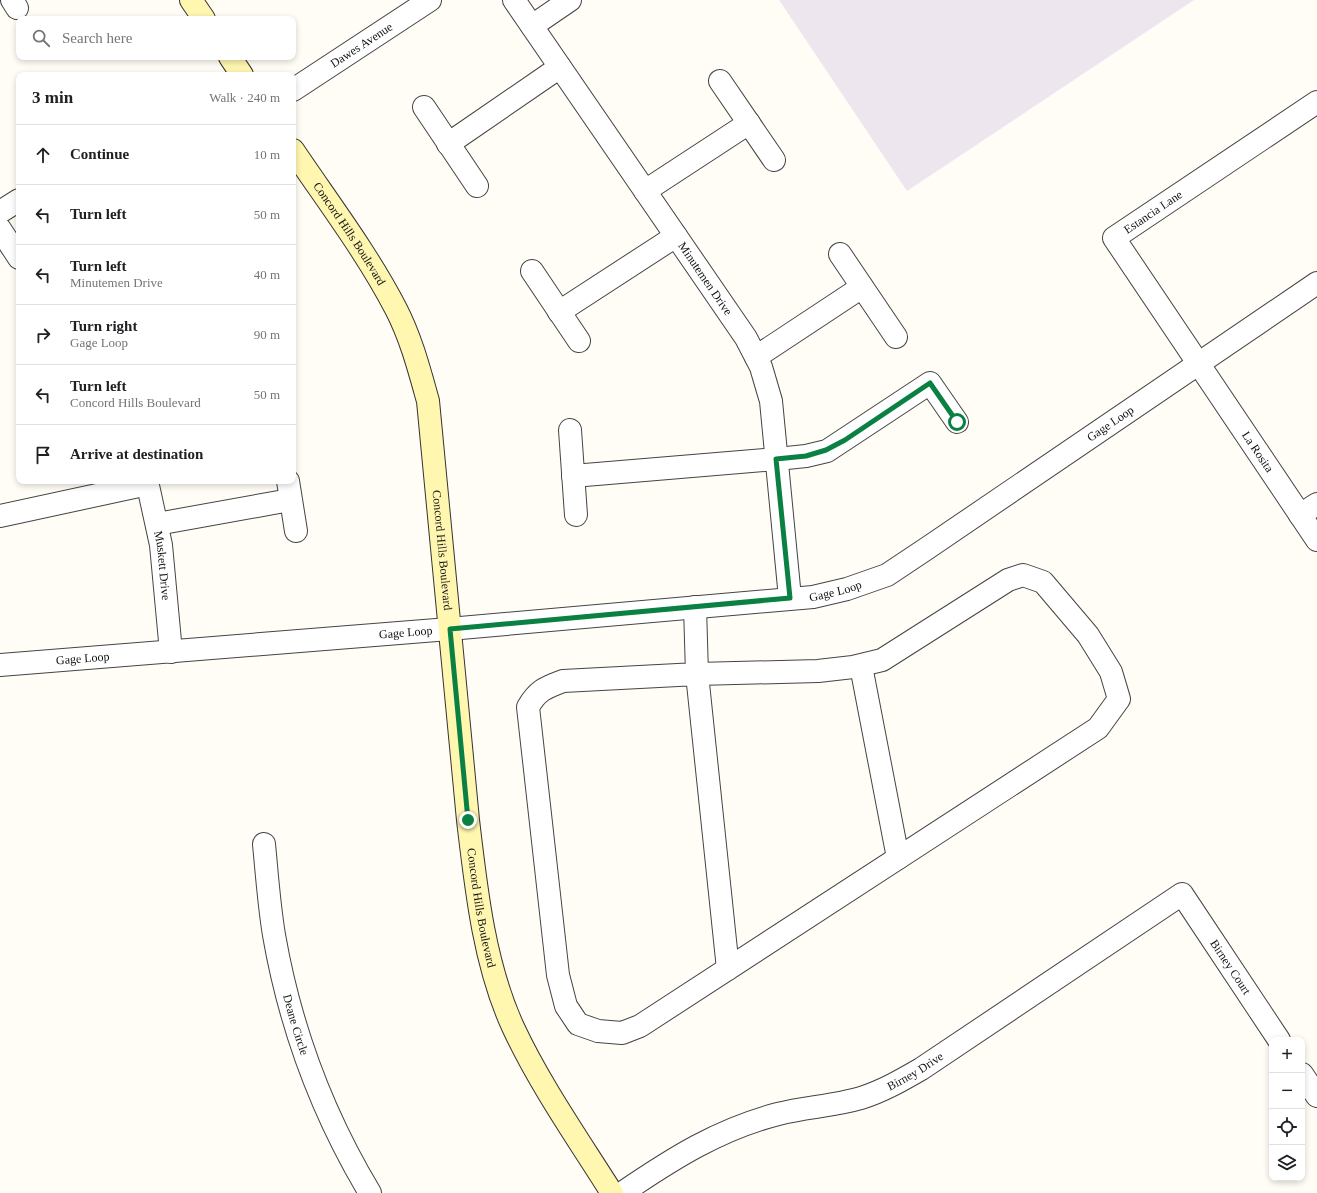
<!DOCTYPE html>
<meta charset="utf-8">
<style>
body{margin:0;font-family:Georgia,serif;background:#f6f6f6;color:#202124}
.controls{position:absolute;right:12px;bottom:12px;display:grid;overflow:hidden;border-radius:8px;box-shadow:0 2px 6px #0003}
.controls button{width:36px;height:36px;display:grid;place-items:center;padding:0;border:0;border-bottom:1px solid #e0e0e0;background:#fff;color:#202124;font:20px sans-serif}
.stop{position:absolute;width:12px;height:12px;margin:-9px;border:3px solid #0b8043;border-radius:50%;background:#fff}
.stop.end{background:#0b8043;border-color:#fff;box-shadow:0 1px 4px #0008}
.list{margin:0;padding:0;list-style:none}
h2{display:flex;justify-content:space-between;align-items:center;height:52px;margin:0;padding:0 16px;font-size:17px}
h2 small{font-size:13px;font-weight:400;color:#757577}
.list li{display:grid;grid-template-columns:26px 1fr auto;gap:12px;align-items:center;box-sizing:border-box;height:60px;padding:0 16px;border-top:1px solid #e0e0e0}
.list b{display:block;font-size:15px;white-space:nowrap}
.list p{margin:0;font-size:13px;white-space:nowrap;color:#757577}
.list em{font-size:13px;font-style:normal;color:#757577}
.icon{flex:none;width:22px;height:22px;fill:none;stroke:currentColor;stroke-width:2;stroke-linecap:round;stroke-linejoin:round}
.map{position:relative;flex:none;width:1317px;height:1193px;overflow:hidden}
.search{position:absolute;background:#fff;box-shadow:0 2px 6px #0003;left:16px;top:16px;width:280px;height:44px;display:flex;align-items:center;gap:10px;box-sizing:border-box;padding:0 14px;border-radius:8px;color:#757577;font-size:15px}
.panel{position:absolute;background:#fff;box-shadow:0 2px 6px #0003;left:16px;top:72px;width:280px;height:412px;border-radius:8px}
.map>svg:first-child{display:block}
.industrial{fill:#eee6ef}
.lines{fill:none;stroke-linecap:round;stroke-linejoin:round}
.street-casing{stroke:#444;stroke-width:24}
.secondary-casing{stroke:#333;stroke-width:24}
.street{stroke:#fff;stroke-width:22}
.secondary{stroke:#fff6b0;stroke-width:22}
.route{stroke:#0b8043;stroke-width:5}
.labels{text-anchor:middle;stroke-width:4;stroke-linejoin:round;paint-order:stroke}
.street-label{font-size:12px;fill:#111;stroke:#fff}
</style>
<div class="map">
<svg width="1317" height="1193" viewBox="0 0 1317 1193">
<rect width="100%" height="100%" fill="#fffdf5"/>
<!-- industrial -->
<path class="industrial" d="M779,0H1194L907,191Z"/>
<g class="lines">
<!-- street casing -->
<g class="street-casing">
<g id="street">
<path d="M12,0L17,8"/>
<path id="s1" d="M514,0L746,338L761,367L771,401L790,598"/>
<path d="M532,26L570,0"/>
<path d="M720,81L774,160"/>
<path id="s2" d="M293,90L430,0"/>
<path id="s3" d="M1317,102L1114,238L1317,540"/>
<path d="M424,107L477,186"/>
<path d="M448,144L560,67"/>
<path d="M645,191L749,123"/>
<path d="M0,212L19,200"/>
<path d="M0,229L19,258"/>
<path d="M840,254L896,337"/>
<path d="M532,271L579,341"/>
<path d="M559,312L676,236"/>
<path d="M756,357L862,287"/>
<path d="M570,430L576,515"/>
<path d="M573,476L777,459L806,456L827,451L930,383L957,422"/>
<path id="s4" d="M147,481L161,545L171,652"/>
<path d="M288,481L296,531"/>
<path d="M1300,515L1317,504"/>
<path d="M0,516L148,484"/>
<path d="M157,524L290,500"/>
<path d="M695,607L697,674L563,681C545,688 538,690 528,707L558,975L566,1006L578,1024L598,1031L622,1033L640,1026L1098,728L1119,699L1111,672L1088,635L1043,582L1023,575L1008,580L882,660L853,667L818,671L697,674L728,969"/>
<path id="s5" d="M0,665L449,629L813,597L847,589L887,575L926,549L1317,283"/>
<path d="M861,666L898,858"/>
<path id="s6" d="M264,844C267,875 269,905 274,935C290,1027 322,1113 370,1193"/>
<path d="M1302,1074L1317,1096"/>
<path id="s7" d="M622,1193C672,1159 719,1129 778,1114C805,1107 834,1106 861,1098C883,1091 902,1080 921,1069L1182,894L1279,1040"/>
</g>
</g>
<!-- secondary casing -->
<g class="secondary-casing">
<g id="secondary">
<path d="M191,0L204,19"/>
<path d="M230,57L242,75"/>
<path id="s8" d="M293,150C328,202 367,253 396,309C411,338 419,369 428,401L468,820C476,888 484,964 513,1027C540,1085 578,1139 612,1193"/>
</g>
</g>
<!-- street -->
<use href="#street" class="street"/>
<!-- secondary -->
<use href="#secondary" class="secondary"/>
</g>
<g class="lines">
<!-- route -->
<path class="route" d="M468,820L450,629L790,598L776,459L806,456L826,450L845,440L930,383L957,422"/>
</g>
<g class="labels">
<!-- street labels -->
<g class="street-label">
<text dy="4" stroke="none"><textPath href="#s2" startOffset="82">Dawes Avenue</textPath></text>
<text transform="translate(1153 212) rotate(-34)" y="4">Estancia Lane</text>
<text dy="4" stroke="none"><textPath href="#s8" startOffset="101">Concord Hills Boulevard</textPath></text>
<text dy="4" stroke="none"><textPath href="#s1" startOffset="338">Minutemen Drive</textPath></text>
<text dy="4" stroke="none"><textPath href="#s5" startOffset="1163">Gage Loop</textPath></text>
<text dy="4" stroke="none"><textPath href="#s3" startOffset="502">La Rosita</textPath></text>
<text dy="4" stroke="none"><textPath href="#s8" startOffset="437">Concord Hills Boulevard</textPath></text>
<text dy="4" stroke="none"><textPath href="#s4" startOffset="86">Muskett Drive</textPath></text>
<text dy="4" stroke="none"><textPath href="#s5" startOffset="839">Gage Loop</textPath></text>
<text dy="4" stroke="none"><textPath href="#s5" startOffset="407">Gage Loop</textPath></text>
<text dy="4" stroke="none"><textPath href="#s5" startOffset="83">Gage Loop</textPath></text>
<text dy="4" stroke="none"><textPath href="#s8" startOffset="797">Concord Hills Boulevard</textPath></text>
<text dy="4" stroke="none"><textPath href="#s7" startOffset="729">Birney Court</textPath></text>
<text dy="4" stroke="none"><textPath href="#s6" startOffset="184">Deane Circle</textPath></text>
<text dy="4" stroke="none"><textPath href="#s7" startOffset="321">Birney Drive</textPath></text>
</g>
</g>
</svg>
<div class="controls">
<button>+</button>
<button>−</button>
<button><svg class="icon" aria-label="locate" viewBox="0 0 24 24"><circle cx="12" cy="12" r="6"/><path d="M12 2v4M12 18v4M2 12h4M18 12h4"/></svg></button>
<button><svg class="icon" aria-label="layers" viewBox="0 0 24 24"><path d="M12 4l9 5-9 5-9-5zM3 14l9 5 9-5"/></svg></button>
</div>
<div class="stop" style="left:957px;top:422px"></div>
<div class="stop end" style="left:468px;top:820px"></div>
<div class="search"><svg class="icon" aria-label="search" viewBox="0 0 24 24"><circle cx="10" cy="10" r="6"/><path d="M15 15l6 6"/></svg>Search here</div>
<section class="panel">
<h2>3 min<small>Walk · 240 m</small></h2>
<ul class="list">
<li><svg class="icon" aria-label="ahead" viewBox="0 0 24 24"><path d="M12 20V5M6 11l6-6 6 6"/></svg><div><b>Continue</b></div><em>10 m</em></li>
<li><svg class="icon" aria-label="left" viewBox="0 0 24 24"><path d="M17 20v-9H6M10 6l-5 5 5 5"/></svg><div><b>Turn left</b></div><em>50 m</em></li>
<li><svg class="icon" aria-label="left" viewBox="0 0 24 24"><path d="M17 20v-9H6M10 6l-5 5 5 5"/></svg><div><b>Turn left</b><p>Minutemen Drive</p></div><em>40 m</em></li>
<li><svg class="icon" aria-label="right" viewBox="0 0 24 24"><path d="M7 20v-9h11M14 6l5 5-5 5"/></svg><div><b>Turn right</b><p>Gage Loop</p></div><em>90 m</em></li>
<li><svg class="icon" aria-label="left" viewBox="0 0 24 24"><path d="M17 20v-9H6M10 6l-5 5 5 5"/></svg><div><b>Turn left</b><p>Concord Hills Boulevard</p></div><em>50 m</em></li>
<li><svg class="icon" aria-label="arrive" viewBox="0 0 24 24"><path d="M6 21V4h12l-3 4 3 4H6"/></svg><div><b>Arrive at destination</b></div></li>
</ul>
</section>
</div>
